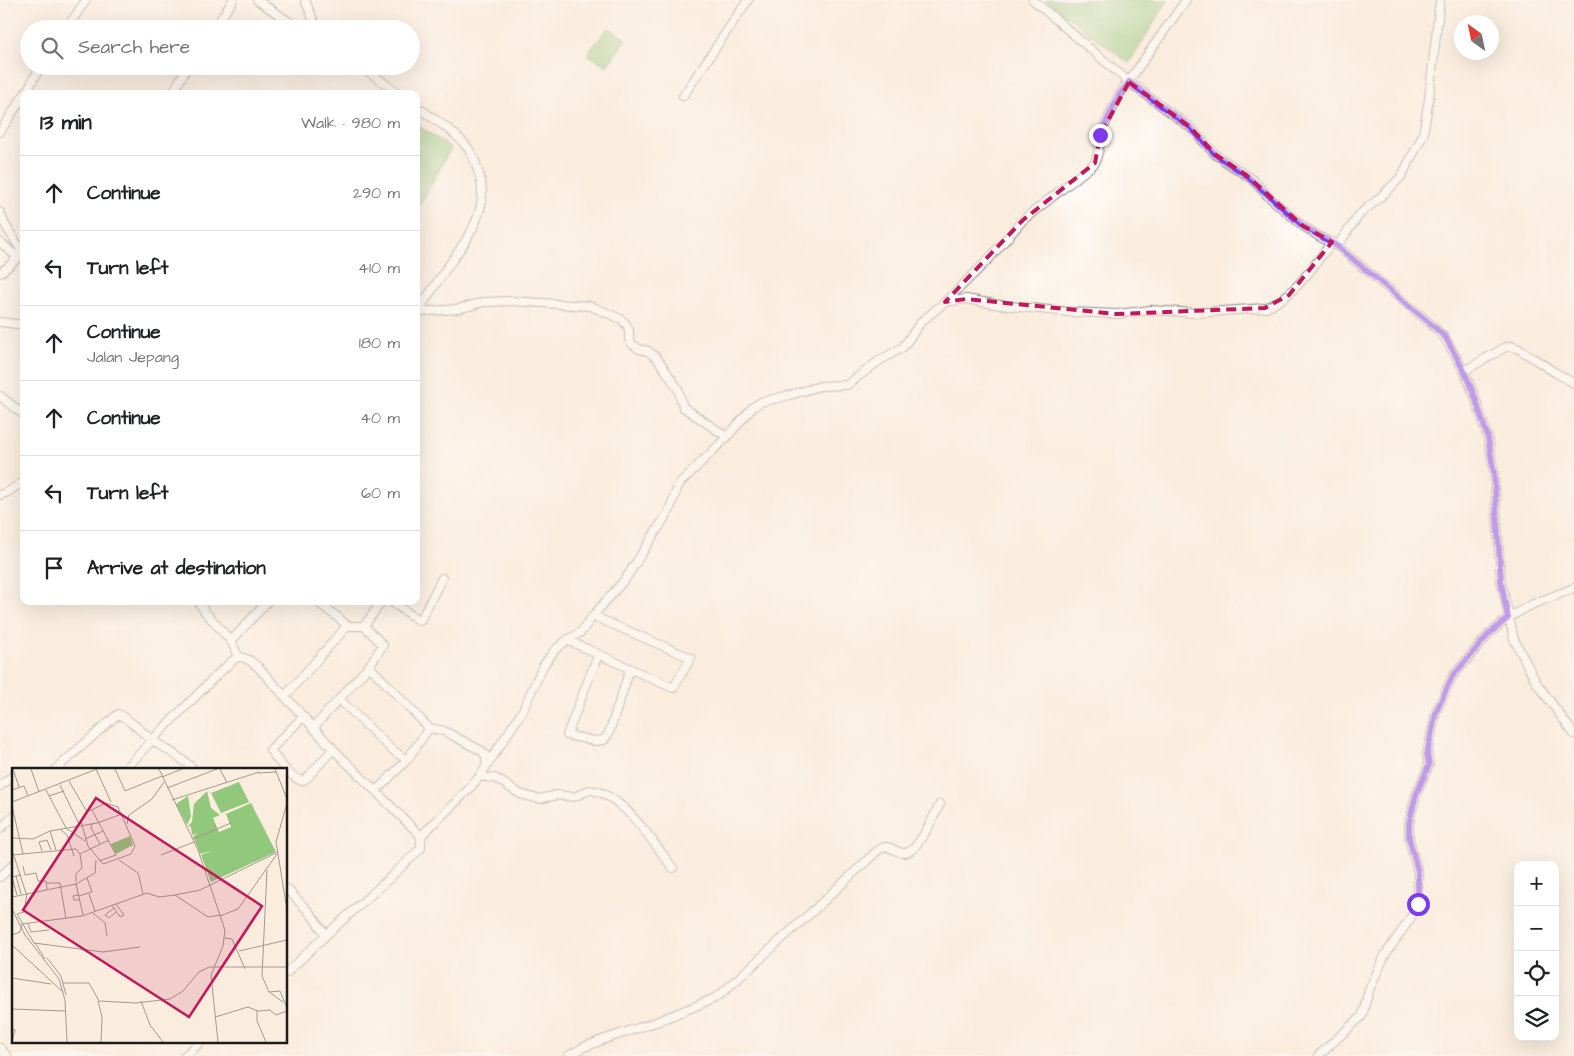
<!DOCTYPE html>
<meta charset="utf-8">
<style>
body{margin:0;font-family:"Architects Daughter",sans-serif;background:#f2f2f2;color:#202124}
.controls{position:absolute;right:15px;bottom:15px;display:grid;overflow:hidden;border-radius:10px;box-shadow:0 5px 20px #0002}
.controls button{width:45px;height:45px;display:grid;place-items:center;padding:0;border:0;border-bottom:1px solid #e0e0e0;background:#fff;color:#202124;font:25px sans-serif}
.compass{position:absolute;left:1454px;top:15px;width:45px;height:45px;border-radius:50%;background:#fff;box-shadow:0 5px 20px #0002;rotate:327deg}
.stop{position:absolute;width:15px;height:15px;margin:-11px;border:4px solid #7c3aed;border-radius:50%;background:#fff}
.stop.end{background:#7c3aed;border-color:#fff;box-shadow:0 1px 5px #0008}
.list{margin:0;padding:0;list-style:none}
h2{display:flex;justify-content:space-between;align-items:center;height:65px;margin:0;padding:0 20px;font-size:21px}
h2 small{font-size:16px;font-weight:400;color:#757577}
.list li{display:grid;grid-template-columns:32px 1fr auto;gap:15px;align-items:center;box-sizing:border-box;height:75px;padding:0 20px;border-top:1px solid #e0e0e0}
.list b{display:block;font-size:19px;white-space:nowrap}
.list p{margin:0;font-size:16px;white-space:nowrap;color:#757577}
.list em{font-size:16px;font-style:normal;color:#757577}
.icon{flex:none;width:28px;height:28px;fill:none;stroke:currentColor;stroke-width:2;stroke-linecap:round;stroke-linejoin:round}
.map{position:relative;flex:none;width:1574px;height:1056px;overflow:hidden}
.search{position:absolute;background:#fff;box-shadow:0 5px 20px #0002;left:20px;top:20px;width:400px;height:55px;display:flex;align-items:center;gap:12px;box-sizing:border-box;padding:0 18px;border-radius:28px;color:#757577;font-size:19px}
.panel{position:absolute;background:#fff;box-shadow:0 5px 20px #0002;left:20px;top:90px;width:400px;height:515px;border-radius:10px}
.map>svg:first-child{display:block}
.green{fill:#92c87b;stroke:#57724c}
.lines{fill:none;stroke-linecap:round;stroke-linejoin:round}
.street-casing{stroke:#8b847d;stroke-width:10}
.street{stroke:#fff;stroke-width:8}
.route{stroke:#7c3aed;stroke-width:6}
.marked{fill:none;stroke:#c2185b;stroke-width:4;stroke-dasharray:10 6;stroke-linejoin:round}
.inset-road{fill:none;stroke:#a19990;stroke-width:1}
.view{fill:#c2185b;fill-opacity:0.15;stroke:#c2185b;stroke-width:2.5}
.inset-edge{fill:none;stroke:#1c1c1c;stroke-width:2.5}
</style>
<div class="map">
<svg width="1574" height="1056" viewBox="0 0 1574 1056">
<rect width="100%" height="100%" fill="#fff"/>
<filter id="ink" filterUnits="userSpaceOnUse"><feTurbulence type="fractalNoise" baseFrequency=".02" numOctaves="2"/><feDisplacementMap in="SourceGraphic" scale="10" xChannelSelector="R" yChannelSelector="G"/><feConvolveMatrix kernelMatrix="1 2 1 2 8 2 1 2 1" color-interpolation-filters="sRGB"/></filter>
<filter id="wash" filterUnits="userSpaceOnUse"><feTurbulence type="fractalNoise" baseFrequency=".0096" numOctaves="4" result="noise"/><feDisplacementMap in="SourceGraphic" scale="20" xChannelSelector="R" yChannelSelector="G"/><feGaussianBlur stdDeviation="1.12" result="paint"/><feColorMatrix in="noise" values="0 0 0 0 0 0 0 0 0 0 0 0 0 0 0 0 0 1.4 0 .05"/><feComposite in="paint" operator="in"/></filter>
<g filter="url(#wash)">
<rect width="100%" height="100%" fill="#faedde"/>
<!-- green -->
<path class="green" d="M1046,0H1168L1129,63Z
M608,28L626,39L607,66L587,54Z
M416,124L451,148L416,212Z"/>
</g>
<g filter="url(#ink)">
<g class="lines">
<!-- street casing -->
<g class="street-casing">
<path id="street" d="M257,0L300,29
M305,0L317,29
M1033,0L1129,82L1190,127L1216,155L1252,179L1268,196L1303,226L1320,237L1337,246L1431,324L1445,338L1464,371L1475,397L1488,438L1494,473L1501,581L1514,639L1536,682L1574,734
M66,29L86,0
M214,29L233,0
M360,66L400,94
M25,94L41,66
M172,94L188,66
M683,96L748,0
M416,106C433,119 454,130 467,147C472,153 475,161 477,168C493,208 468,238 446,269C436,284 426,299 416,314
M0,132L24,95
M0,212L4,223L24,255
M0,242L18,258
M1337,246L1360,214L1384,194L1401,177L1423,135L1429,98L1440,0
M0,273L10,265L24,252
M945,302L987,261L1023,220L1095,163L1099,149L1100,135L1119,95L1186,0
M417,312L458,309L484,302L510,301L590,306L621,319L626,324L629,330V339L632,344L639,349L648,351L657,358L666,371L678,389L683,407L727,437
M0,322L24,325
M1464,371L1504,348L1511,346L1519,349L1556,373L1574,383
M0,396L24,415
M0,495L8,492L24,481
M198,601L205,612L231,641
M316,601L340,619L347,626
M390,601L420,621L442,578
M364,626L382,601
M567,640L673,688L691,658L593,616
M598,655L567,735L595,741L604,740L609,733L630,669
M238,656L231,641L268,601
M369,666L429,728L444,731L482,751L486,756V764
M285,696L347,626H364L383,645L369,666L313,728
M339,699L391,749L407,760
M303,717L270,750C278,761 289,777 302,781L307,778L333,749
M55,770L118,714C131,720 140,731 152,740C166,750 183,757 194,770
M125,770L152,740L220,672L238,656L249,660L257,666L333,749L421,836
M480,776L497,779L520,794L539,799L557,795L574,797L589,790C622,792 654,844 673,868
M0,786L14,775
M376,791L407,760L429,728
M0,829L14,816
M0,877L14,864
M286,888L311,914L326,935
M286,973L326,935L391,877L421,848V836L467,791L480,776L522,712L543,666L554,651L567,640L581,632L593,616L626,578L669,511L679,484L727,437L753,407L761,402L790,395L820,386L847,385L879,361L903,347L921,322L945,302L966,299L1000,305L1029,308L1069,312L1117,314L1151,310L1195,313L1265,308C1294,298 1313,266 1332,242
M0,1048L7,1056
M184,1056L201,1042
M568,1056L584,1047L608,1038L656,1022L713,999L721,994L814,910L877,851C890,842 891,851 903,853C917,855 934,815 940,804
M1318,1056L1362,1016L1369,990L1385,955L1410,919L1418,904V873L1409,838V823L1416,795L1429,765L1427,754L1436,712L1452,677L1489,634L1508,618L1531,605L1574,588"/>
</g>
<!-- street -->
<use href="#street" class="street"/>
</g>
</g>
<g class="lines" filter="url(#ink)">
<!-- route -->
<path class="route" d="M1100,135L1119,95L1129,82L1190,127L1216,155L1246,175L1303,226L1337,246L1431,324L1446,338L1464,371L1475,397L1488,438L1494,473L1501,581L1508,618L1489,634L1452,677L1436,712L1427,754L1429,765L1416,795L1409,823V838L1418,872V904"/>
</g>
<!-- marked area -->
<path d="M0 0H1574V1056H0ZM1129,82L1190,127L1216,155L1246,175L1303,226L1332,242L1289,295L1265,308L1117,314L966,299L945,302L1023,220L1095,163L1100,135Z" fill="#faedde" fill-opacity=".55" fill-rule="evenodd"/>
<path class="marked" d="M1129,82L1190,127L1216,155L1246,175L1303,226L1332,242L1289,295L1265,308L1117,314L966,299L945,302L1023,220L1095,163L1100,135Z"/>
<!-- overview -->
<g transform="translate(12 768)">
<rect width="275" height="275" fill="#faedde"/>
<path d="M227,14L237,34L209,45L199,25ZM195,23L199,40L208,47L201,50L207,64L219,59L214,46L239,35L264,84L199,114L189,87L199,83L188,86L181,68L186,65L180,67L179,59L176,58L180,54L182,36ZM176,28L179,48L175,57L164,36ZM118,68L121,77L104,86L99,76Z" fill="#92c87b"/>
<path class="inset-road" d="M1,1L7,19M19,1L27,24M84,1L99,34M103,1L113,23L150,8M147,1L186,82L213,162L211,178L199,207L206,274M208,1L215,15M263,1L275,31M246,5L264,4M150,9L170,1M57,13L75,44M48,17L67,56M155,20L205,1M0,22L12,18L16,28M34,22L54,60L73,73M37,28L52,23M160,32L247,4M0,34L85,1M94,35L106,39L123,78L119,86L91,96L76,78L69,54L75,44ZM275,35L264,74L275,142M0,38L11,86M80,42L104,87L87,93M80,56L79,60L88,76M115,56L117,47L140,31L152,14M48,61L55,67L62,88M38,63L44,82M0,70L21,71L38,63L85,55L110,46M73,71L91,63M181,71L219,55M0,82L14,125M30,83L27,74L35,72L39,82M0,87L64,81L68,86L97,72M149,87L182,74M107,92L126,105L131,126M11,98L13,107L24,105L26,113H34L35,121M255,102L250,208L257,224L268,223L275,240M4,108L9,126M64,114V106L70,100L68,86M34,115H48L54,151M64,116L83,105L84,92M15,125L12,144L5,146L22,175L91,184L128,179M77,126L83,143M5,127L0,109L9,107M66,127L61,128L62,132H68M163,127L188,122L266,84M67,128L80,124L75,110M0,129L64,116L71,147M100,137L108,149L112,147L104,136M102,140L93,147L97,150L104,144M0,141L13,167L47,211L53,232L55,274M81,145L93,155L95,168M208,148L226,141L265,86M16,156L19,164L37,162M0,167L8,164L10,156L70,148L135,125L147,129L163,127L196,149L208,147M213,170L220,171L233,201M23,175L33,191M0,177L51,224M227,183L275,172M35,190L49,208L54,227M0,210L39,216M51,215H77L87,233L124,235L158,231L171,223L187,204L197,199H275M257,224L271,234M86,233L90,249L89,274M129,233L138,257L151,274M0,241L53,243M245,243V253L254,274M203,249L236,239L246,243L258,242L264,247L275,243M0,261L3,262L0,274"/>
<path class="view" d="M84,30L250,138L177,249L11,142Z"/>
<rect width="275" height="275" class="inset-edge"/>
</g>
</svg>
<div class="controls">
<button>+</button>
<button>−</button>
<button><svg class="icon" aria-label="locate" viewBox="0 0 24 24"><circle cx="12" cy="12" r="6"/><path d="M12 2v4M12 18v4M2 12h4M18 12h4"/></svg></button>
<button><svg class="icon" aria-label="layers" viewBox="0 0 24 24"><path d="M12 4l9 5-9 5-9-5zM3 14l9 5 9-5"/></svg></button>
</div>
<svg class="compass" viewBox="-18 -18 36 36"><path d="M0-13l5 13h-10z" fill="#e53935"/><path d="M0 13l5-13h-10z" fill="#757577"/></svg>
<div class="stop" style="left:1418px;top:904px"></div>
<div class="stop end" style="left:1100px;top:135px"></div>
<div class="search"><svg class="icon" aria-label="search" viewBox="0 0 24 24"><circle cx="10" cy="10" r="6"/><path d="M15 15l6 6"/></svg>Search here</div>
<section class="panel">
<h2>13 min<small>Walk · 980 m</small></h2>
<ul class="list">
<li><svg class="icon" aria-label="ahead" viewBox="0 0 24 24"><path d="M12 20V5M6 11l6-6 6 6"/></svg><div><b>Continue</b></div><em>290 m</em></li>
<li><svg class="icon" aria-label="left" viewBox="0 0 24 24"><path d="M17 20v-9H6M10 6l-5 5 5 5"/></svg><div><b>Turn left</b></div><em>410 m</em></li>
<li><svg class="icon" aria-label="ahead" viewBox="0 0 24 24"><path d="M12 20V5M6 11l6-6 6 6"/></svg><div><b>Continue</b><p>Jalan Jepang</p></div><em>180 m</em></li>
<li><svg class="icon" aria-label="ahead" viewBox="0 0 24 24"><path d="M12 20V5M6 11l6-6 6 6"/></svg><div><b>Continue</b></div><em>40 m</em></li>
<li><svg class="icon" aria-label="left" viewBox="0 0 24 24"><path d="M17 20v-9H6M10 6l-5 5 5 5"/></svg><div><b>Turn left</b></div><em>60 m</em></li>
<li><svg class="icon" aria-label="arrive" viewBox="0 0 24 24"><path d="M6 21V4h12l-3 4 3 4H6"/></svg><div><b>Arrive at destination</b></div></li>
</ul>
</section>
</div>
